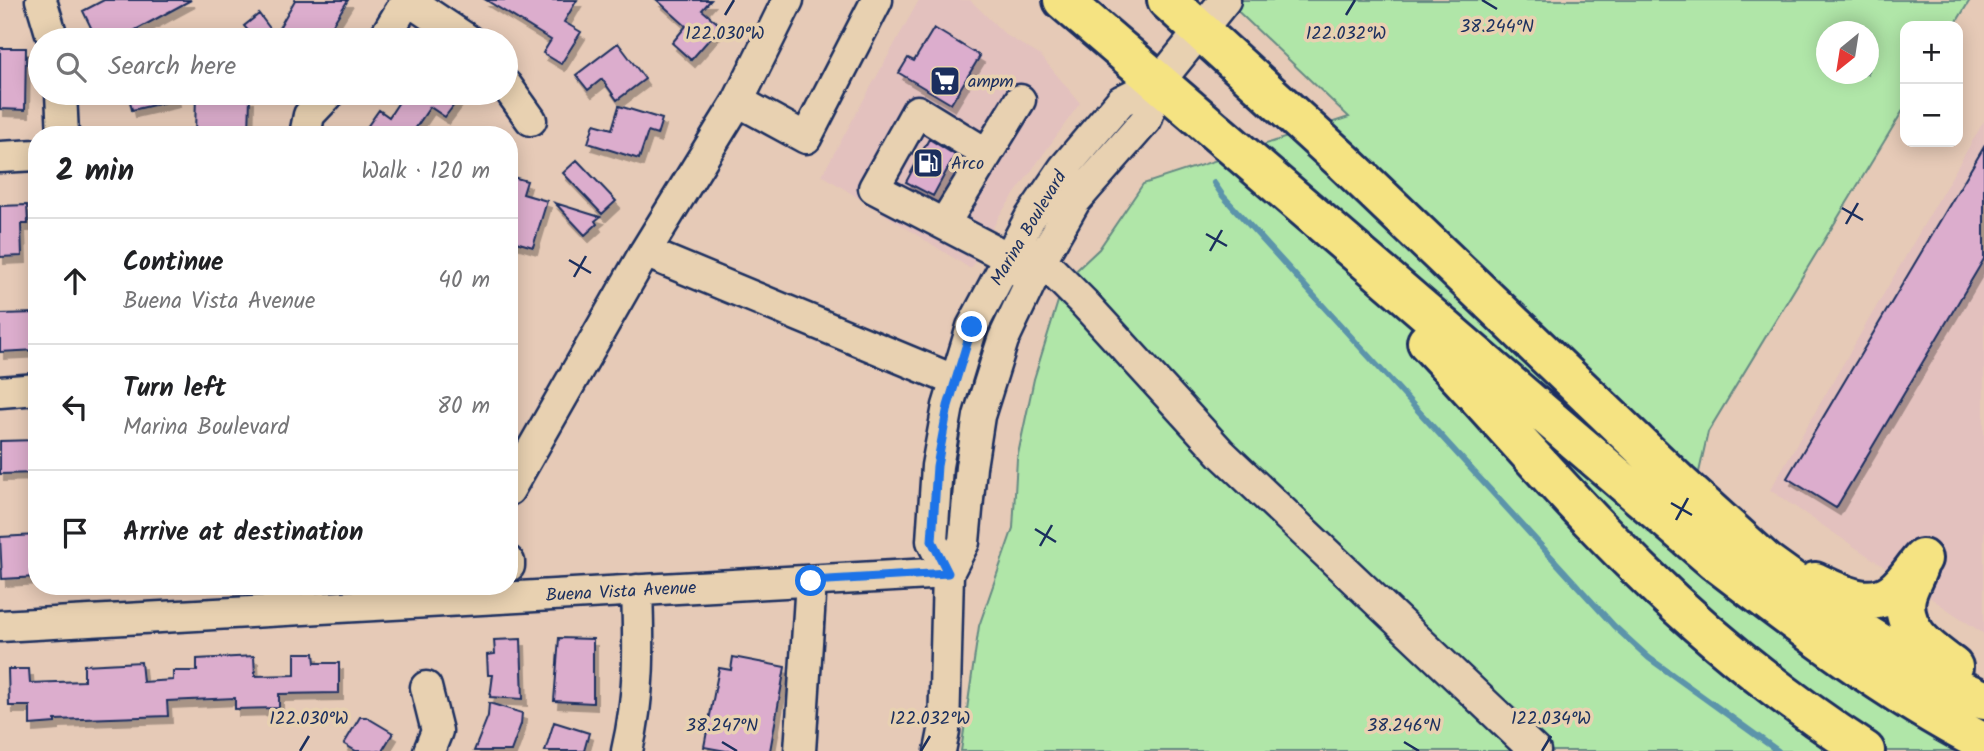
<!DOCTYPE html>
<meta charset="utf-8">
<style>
body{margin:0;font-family:Kalam,sans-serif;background:#f6f6f6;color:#202124}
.controls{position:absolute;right:21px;top:21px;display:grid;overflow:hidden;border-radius:14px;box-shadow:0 4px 18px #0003}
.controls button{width:63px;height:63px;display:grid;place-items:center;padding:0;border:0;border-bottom:2px solid #e0e0e0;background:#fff;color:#202124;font:35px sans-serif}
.compass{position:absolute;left:1816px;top:21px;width:63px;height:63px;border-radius:50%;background:#fff;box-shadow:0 4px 18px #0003;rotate:210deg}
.stop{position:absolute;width:21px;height:21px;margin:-16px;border:5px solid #1a73e8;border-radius:50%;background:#fff}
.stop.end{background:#1a73e8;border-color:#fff;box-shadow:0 2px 7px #0008}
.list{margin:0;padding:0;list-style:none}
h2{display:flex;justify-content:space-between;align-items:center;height:91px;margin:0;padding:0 28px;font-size:30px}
h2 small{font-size:23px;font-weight:400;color:#757577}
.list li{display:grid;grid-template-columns:46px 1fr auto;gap:21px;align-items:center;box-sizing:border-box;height:126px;padding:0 28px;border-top:2px solid #e0e0e0}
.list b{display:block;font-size:26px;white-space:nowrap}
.list p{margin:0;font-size:23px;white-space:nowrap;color:#757577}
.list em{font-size:23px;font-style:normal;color:#757577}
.icon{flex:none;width:38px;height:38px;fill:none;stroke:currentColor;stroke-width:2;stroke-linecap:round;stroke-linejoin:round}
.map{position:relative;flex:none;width:1984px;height:751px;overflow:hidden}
.search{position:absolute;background:#fff;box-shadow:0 4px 18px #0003;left:28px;top:28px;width:490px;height:77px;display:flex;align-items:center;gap:18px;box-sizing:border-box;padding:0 24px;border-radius:38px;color:#757577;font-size:26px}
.panel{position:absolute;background:#fff;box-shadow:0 4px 18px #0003;left:28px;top:126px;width:490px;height:469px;border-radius:28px}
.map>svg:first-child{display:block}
.built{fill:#e3c1be}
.green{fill:#b0e6a8;stroke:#668a83;stroke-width:2;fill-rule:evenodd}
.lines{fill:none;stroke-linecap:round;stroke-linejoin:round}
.stream{stroke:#5b94aa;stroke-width:6}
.building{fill:#dcadcd;stroke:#1b2f5e;stroke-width:2;filter:url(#shadow)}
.minor-casing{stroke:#1b2f5e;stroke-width:35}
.highway-casing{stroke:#1b2f5e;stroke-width:44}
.minor{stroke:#e8d1b1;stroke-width:30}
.highway{stroke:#f5e382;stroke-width:38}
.route{stroke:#1a73e8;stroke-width:9}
.ticks{fill:none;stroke:#1b2f5e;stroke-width:2.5}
.labels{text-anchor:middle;stroke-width:7;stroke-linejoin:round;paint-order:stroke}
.poi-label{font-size:18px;fill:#1b2f5e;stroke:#e8d1b1;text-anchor:start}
.street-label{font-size:18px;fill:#1b2f5e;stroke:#e8d1b1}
.ticks-label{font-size:18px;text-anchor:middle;fill:#1b2f5e;stroke:#e8d1b1;stroke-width:7;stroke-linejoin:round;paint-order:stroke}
</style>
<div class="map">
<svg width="1984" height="751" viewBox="0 0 1984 751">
<defs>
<filter id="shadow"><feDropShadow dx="4" dy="7" stdDeviation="0" flood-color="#0004"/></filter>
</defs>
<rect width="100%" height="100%" fill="#e6cab7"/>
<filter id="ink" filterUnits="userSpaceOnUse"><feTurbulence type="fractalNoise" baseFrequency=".0143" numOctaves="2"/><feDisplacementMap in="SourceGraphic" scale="14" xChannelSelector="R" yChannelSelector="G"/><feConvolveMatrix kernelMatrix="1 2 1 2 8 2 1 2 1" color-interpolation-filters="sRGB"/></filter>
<g filter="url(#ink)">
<!-- built -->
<path class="built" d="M919,0H970L1006,35L1041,56L1080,103L999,216L971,269L822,175Z
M1984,121V634L1770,490Z"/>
<!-- green -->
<path class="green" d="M1226,0H1970L1954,26H1905V107L1708,432L1683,544L1984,702V751H961L979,626L1013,528L1017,459L1034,379L1064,282L1099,249L1143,184L1349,117ZM1826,32H1868V74H1826Z"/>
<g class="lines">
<!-- stream -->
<path class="stream" d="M1214,183L1223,196L1614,626L1649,658L1778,751"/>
</g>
<!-- building -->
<path class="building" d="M104,0H191L117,40H97L83,11Z
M295,0H348L323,40H256L244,26L259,14L275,35Z
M486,0H577L564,22L581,32L561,64L543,53L551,40Z
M657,0H711L702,10L721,26L691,60L672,43L686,26Z
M934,28L980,56L951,104L899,73L908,58L914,61Z
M618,43L645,79L617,100L602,79L588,90L576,75Z
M0,48H26L25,110L0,109Z
M128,93H175L176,100L132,110Z
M196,93L250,96L249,135H195Z
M405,93H463L445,117L430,107L413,132L417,135H378L367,127L379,110L389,117Z
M619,106L662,119L657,135L648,132L639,159L588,143L594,124L612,129Z
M929,139L955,155L933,196L906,182Z
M1984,147V259L1836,508L1787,478Z
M577,160L616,201L602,214L563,173Z
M509,176L527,181L523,194L547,201L533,247L509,240Z
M555,203L600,217L595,221L597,224L585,235Z
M27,205L28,224H21L22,256L0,257V206Z
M37,313V350L0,352V314Z
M37,440V473L0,474V441Z
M37,535V577L2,579L0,537Z
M559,638L593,639V703L554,701Z
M521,639L523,699L490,697L493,675H488L487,655L495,654L494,640Z
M295,653H314L315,663H339V693L279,694V708L235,709V698L167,701L168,716L55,720V723L30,725V706H9L8,669H29L30,683L84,681V665L141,662L143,682L173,680V671H197V659L254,656L255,676L295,675Z
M733,657L785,667L770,751H726L704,747L719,668L731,670Z
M489,703L522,713L521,724L511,751H474L488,716Z
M360,717H366L393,733L382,751H356L344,744Z
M554,722L589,733L584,751H545Z"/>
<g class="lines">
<!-- minor casing -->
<g class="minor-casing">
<path id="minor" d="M41,0L53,40
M408,0L468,40
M788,0L738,101L645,252L956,381
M383,40L407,0
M506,85L531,120
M61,93L63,135
M738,101L806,138L877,0
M305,135L309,115L330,93
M987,154L917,111L874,188L1007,257L1019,267V272
M0,157L37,155
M944,224L1020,100
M1041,260L1084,303L1222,454L1535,751
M0,392L37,389
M509,490L645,252
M509,562V566
M948,573L932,541L937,466L948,406L972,327L1030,218L1064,168L1121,101L1159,82
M0,626L948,573
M426,687L437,731L429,751
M627,751C640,696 639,646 637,590
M800,751L811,581
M940,751L944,731L948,573L964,542L971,467L979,416L1003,340L1041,260L1075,201L1146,120L1159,82L1225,0"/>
</g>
<!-- highway casing -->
<g class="highway-casing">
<path id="highway" d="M1063,0L1715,561C1801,627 1887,693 1984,743
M1167,0L1343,161L1679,483L1766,562L1867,635L1946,684L1984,700
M1427,342C1499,418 1566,498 1641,571C1709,638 1785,699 1865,751
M1918,567C1915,576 1908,587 1906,597C1900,630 1930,650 1953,667
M1815,582C1838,593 1869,610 1893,592C1904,584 1913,569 1922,559"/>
</g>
<!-- minor -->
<use href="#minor" class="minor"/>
<!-- highway -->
<use href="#highway" class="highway"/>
</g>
</g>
<g class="lines" filter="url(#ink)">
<!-- route -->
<path class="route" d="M811,581L948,573L932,541L937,466L948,406L972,327"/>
</g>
<!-- ticks -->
<path class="ticks" d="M1482,0L1497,9M725,15L734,0M1346,15L1355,0M1842,208L1863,220M1846,224L1858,203M1206,234L1227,246M1210,251L1222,230M569,260L591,273M574,277L586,256M1671,503L1692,515M1676,520L1688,498M1035,529L1056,542M1040,546L1052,525M722,742L737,751M1404,742L1419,751M300,751L309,736M921,751L930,736M1542,751L1551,736"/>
<!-- icons -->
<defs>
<g id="supermarket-square" transform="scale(1.575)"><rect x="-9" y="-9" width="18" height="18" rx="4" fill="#1b2f5e" stroke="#e8d1b1"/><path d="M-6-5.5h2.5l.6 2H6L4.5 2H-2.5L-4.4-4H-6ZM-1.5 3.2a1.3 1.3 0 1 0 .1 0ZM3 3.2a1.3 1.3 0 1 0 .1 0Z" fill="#fff"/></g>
<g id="fuel-square" transform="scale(1.575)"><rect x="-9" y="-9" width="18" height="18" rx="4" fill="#1b2f5e" stroke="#e8d1b1"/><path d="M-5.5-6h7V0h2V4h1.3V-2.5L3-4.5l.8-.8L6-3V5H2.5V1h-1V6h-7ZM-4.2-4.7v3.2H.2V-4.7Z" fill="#fff"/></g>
</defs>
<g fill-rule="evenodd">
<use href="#supermarket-square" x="945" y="81"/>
<use href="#fuel-square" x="928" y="163"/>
</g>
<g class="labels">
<!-- poi labels -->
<g class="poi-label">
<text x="968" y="87">ampm</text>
<text x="951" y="169">Arco</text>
</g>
<!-- street labels -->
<g class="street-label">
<text transform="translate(1028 228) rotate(-59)" y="6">Marina Boulevard</text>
<text transform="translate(621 591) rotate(-3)" y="6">Buena Vista Avenue</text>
</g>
</g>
<g class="ticks-label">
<text x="1497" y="32">38.244°N</text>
<text x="725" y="39">122.030°W</text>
<text x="1346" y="39">122.032°W</text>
<text x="309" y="724">122.030°W</text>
<text x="930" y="724">122.032°W</text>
<text x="1551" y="724">122.034°W</text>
<text x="722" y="731">38.247°N</text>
<text x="1404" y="731">38.246°N</text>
</g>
</svg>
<div class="controls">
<button>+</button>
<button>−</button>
</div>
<svg class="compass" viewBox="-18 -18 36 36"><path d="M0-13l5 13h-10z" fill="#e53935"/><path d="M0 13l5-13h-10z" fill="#757577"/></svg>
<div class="stop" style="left:811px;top:581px"></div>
<div class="stop end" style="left:972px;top:327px"></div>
<div class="search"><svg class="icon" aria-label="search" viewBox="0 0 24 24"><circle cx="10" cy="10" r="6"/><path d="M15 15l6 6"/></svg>Search here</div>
<section class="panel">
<h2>2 min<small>Walk · 120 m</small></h2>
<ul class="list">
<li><svg class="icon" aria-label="ahead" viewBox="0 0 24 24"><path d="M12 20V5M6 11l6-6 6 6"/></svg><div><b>Continue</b><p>Buena Vista Avenue</p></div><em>40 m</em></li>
<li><svg class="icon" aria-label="left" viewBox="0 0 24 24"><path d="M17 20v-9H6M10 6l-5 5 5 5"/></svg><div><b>Turn left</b><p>Marina Boulevard</p></div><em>80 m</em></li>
<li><svg class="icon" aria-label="arrive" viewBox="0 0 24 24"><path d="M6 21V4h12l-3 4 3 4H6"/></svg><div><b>Arrive at destination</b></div></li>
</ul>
</section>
</div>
